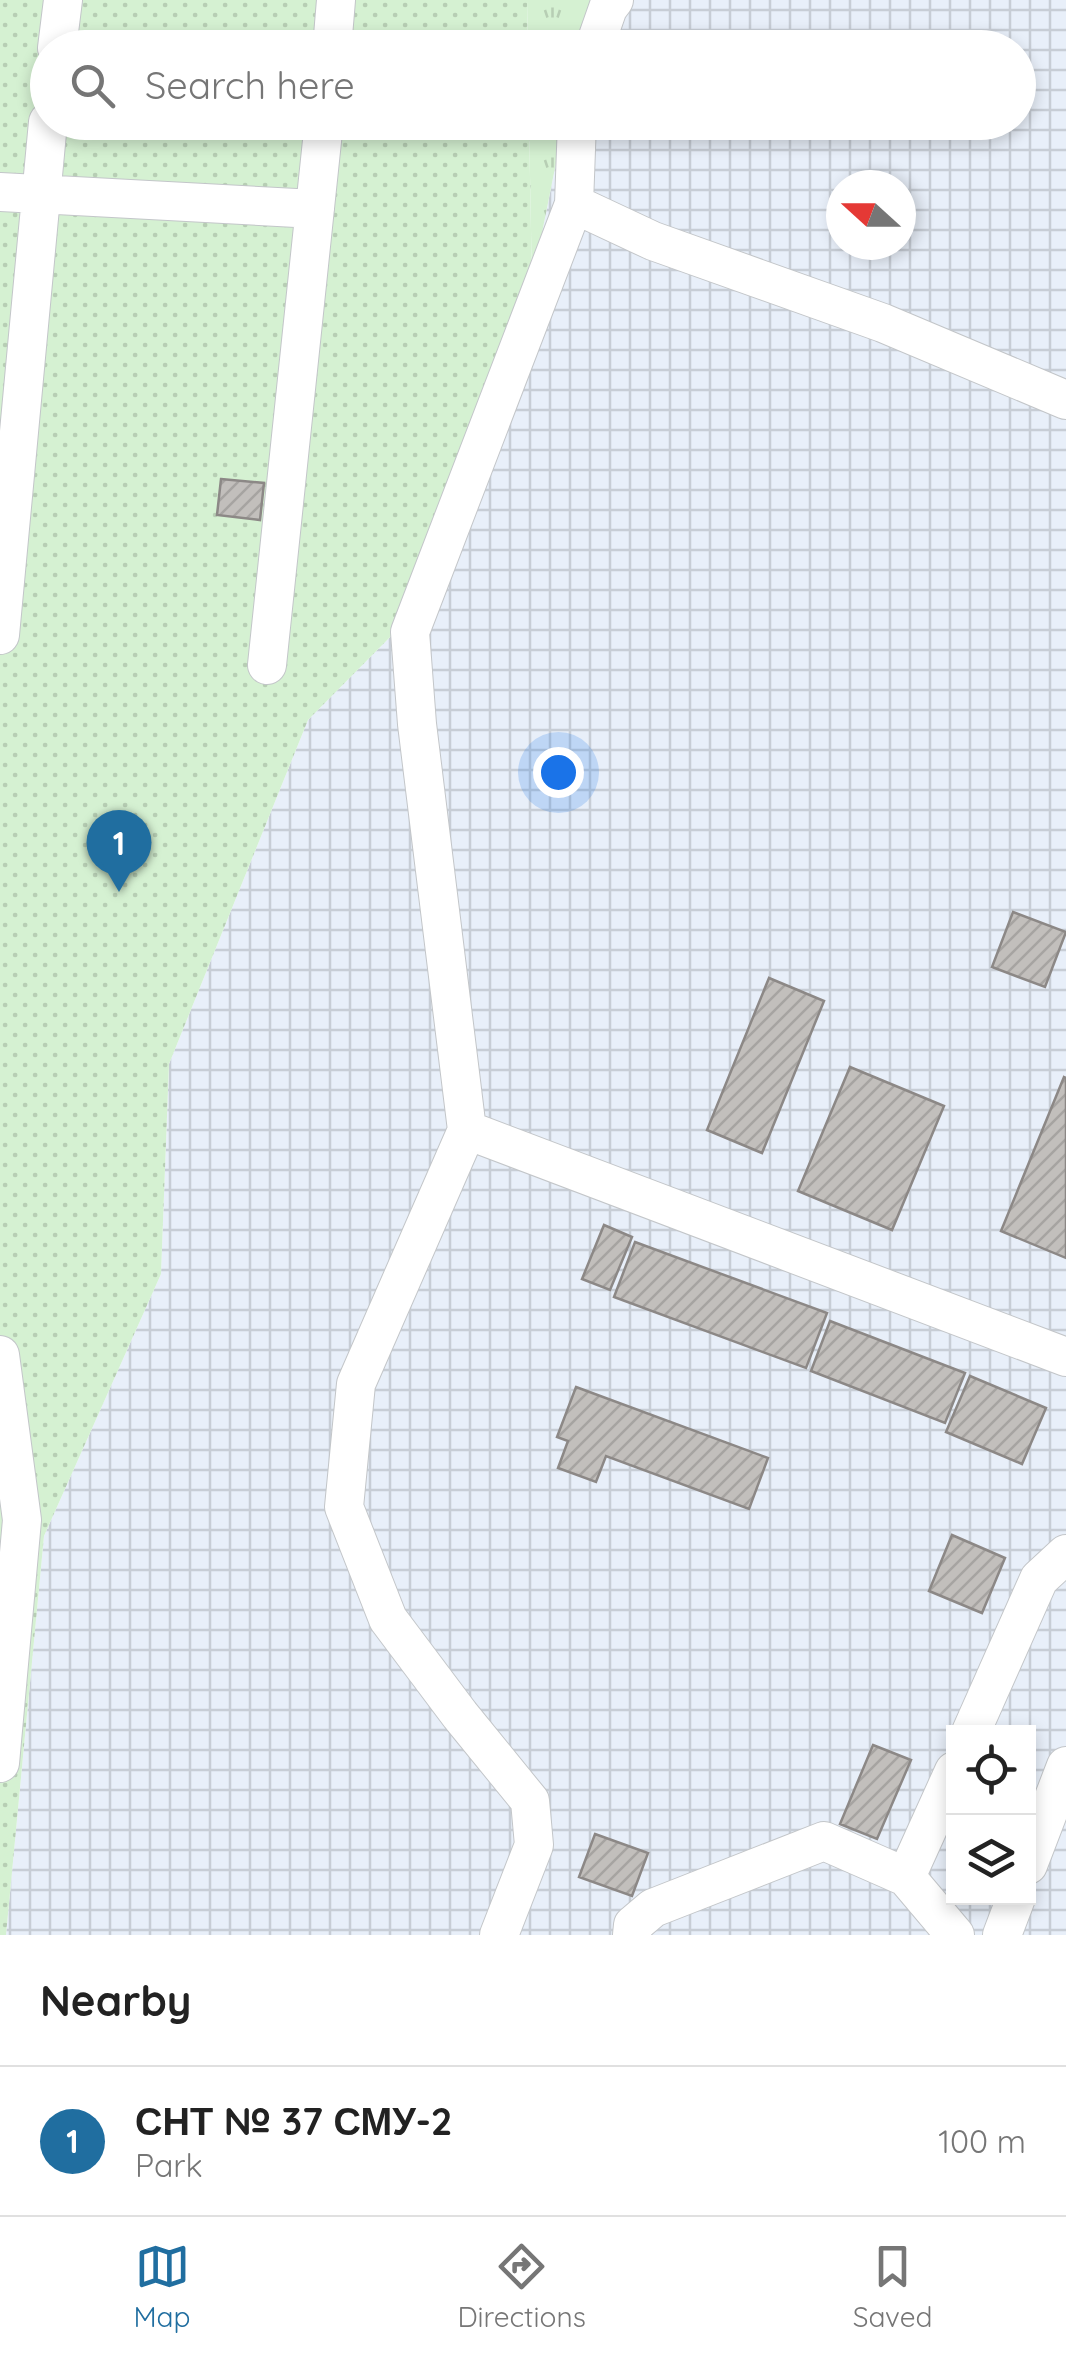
<!DOCTYPE html>
<meta charset="utf-8">
<style>
body{margin:0;font-family:Quicksand,sans-serif;background:#f2f2f2;color:#222}
.controls{position:absolute;right:30px;bottom:30px;display:grid;overflow:hidden;border-radius:0px;box-shadow:0 5px 15px #0003}
.controls button{width:90px;height:90px;display:grid;place-items:center;padding:0;border:0;border-bottom:2px solid #e0e0e0;background:#fff;color:#222;font:50px sans-serif}
.compass{position:absolute;left:826px;top:170px;width:90px;height:90px;border-radius:50%;background:#fff;box-shadow:0 5px 15px #0003;rotate:291deg}
.you{position:absolute;left:558px;top:772px;width:35px;height:35px;margin:-25px;border:8px solid #fff;border-radius:50%;background:#1a73e8;box-shadow:0 0 0 15px #1a73e833}
.badge{display:grid;place-items:center;width:65px;height:65px;border-radius:50%;background:#206ea0;color:#fff;font-size:32px;font-weight:700}
.pin{position:absolute;translate:-50% -82px;filter:drop-shadow(0 2px 5px #0008)}
.pin::after{content:'';position:absolute;top:52px;width:35px;height:30px;background:inherit;clip-path:polygon(0 0,100% 0,50% 100%)}
.list{margin:0;padding:0;list-style:none}
h2{display:flex;justify-content:space-between;align-items:center;height:130px;margin:0;padding:0 40px;font-size:42px}
h2 small{font-size:32px;font-weight:400;color:#767676}
.list li{display:grid;grid-template-columns:65px 1fr auto;gap:30px;align-items:center;box-sizing:border-box;height:150px;padding:0 40px;border-top:2px solid #e0e0e0}
.list b{display:block;font-size:38px;white-space:nowrap}
.list p{margin:0;font-size:32px;white-space:nowrap;color:#767676}
.list em{font-size:32px;font-style:normal;color:#767676}
.icon{flex:none;width:55px;height:55px;fill:none;stroke:currentColor;stroke-width:2;stroke-linecap:round;stroke-linejoin:round}
.map{position:relative;flex:none;width:1066px;height:1935px;overflow:hidden}
.search{position:absolute;background:#fff;box-shadow:0 5px 15px #0003;left:30px;right:30px;top:30px;height:110px;display:flex;align-items:center;gap:25px;box-sizing:border-box;padding:0 35px;border-radius:55px;color:#767676;font-size:38px}
.sheet{height:280px;background:#fff}
nav{display:flex;justify-content:space-around;align-items:center;box-sizing:border-box;height:140px;border-top:2px solid #e0e0e0;background:#fff;font-size:28px;color:#767676}
nav a{display:grid;justify-items:center;gap:5px}
nav .on{color:#206ea0}
.map>svg:first-child{display:block}
.industrial{fill:url(#industrial-grid);fill-rule:evenodd}
.grass{fill:url(#grass-tufts)}
.garden{fill:url(#garden-dots)}
.building{fill:url(#building-hatch);stroke:#8c8886;stroke-width:2.5}
.lines{fill:none;stroke-linecap:round;stroke-linejoin:round}
.minor-casing{stroke:#c3c6c9;stroke-width:40}
.minor{stroke:#fff;stroke-width:38}
</style>
<div class="map">
<svg width="1066" height="1935" viewBox="0 0 1066 1935">
<defs>
<pattern id="industrial-grid" width="8" height="8" patternUnits="userSpaceOnUse" patternTransform="scale(2.5)"><rect width="8" height="8" fill="#e8eff9"/><path d="M0 4h8M4 0v8" fill="none" stroke="#c7cdd5"/></pattern>
<pattern id="grass-tufts" width="24" height="20" patternUnits="userSpaceOnUse" patternTransform="scale(2.5)"><rect width="24" height="20" fill="#d5f1d2"/><path d="M3 7l-1-3M5 7V3M7 7l1-3M15 17l-1-3M17 17v-4M19 17l1-3" fill="none" stroke="#b7ceb4"/></pattern>
<pattern id="garden-dots" width="8" height="8" patternUnits="userSpaceOnUse" patternTransform="scale(2.5)"><rect width="8" height="8" fill="#d5f1d2"/><path d="M2 2h.1M6 6h.1" fill="none" stroke="#b7ceb4" stroke-width="1.8" stroke-linecap="round"/></pattern>
<pattern id="building-hatch" width="6" height="6" patternUnits="userSpaceOnUse" patternTransform="scale(2.5)"><rect width="6" height="6" fill="#c2bfbc"/><path d="M-1 1l2-2M0 6l6-6M5 7l2-2" fill="none" stroke="#a6a4a1"/></pattern>
</defs>
<rect width="100%" height="100%" fill="#f9fbff"/>
<!-- industrial -->
<path class="industrial" d="M599,0H1066V1935H6L44,1536L161,1274L169,1064L308,720L400,627L532,283L564,123L1018,122V48L576,47ZM841,185H901V245H841ZM954,1732H1028V1898H954Z"/>
<!-- grass -->
<path class="grass" d="M527,0H599L576,48L528,47Z
M529,123H564L532,283Z"/>
<!-- garden -->
<path class="garden" d="M0,0H527L528,47L48,48V122L529,123L532,283L400,627L308,720L169,1064L161,1274L44,1536L6,1935H0Z"/>
<!-- building -->
<path class="building" d="M221,479L264,483L260,520L217,515Z
M1013,912L1066,932L1045,987L992,967Z
M769,978L824,1001L762,1153L707,1130Z
M850,1067L944,1106L892,1230L798,1191Z
M1064,1077L1066,1078V1258L1001,1231Z
M604,1225L632,1237L610,1290L582,1279Z
M635,1242L827,1313L806,1368L614,1297Z
M830,1321L965,1373L945,1423L811,1371Z
M970,1376L1046,1408L1022,1464L946,1432Z
M576,1387L768,1458L749,1509L606,1456L596,1482L558,1468L568,1441L557,1437Z
M952,1535L1005,1558L982,1613L929,1591Z
M873,1745L911,1760L877,1839L840,1824Z
M595,1834L648,1853L632,1896L579,1877Z"/>
<g class="lines">
<!-- minor casing -->
<g class="minor-casing">
<path id="minor" d="M57,48L63,0
M332,48L336,0
M594,48L608,8L614,0
M0,192L315,209
M574,204L577,122
M1066,400L883,323L653,241L574,204L410,632L417,724L467,1130L1066,1357
M0,635L48,122
M267,665L324,122
M467,1130L356,1384L344,1507L388,1619L460,1715L530,1801L534,1845L499,1935
M0,1355L22,1520L0,1763
M971,1732L1039,1579L1066,1554
M1028,1865L1066,1766
M906,1877L954,1771
M632,1935L633,1925L653,1908L824,1841L906,1877L955,1935
M1002,1935L1016,1898"/>
</g>
<!-- minor -->
<use href="#minor" class="minor"/>
</g>
</svg>
<div class="controls">
<button><svg class="icon" aria-label="locate" viewBox="0 0 24 24"><circle cx="12" cy="12" r="6"/><path d="M12 2v4M12 18v4M2 12h4M18 12h4"/></svg></button>
<button><svg class="icon" aria-label="layers" viewBox="0 0 24 24"><path d="M12 4l9 5-9 5-9-5zM3 14l9 5 9-5"/></svg></button>
</div>
<svg class="compass" viewBox="-18 -18 36 36"><path d="M0-13l5 13h-10z" fill="#e53935"/><path d="M0 13l5-13h-10z" fill="#767676"/></svg>
<div class="you"></div>
<div class="pin badge" style="left:119px;top:892px">1</div>
<div class="search"><svg class="icon" aria-label="search" viewBox="0 0 24 24"><circle cx="10" cy="10" r="6"/><path d="M15 15l6 6"/></svg>Search here</div>
</div>
<section class="sheet">
<h2>Nearby<small></small></h2>
<ul class="list">
<li><span class="badge">1</span><div><b>СНТ № 37 СМУ-2</b><p>Park</p></div><em>100 m</em></li>
</ul>
</section>
<nav>
<a class="on"><svg class="icon" aria-label="map" viewBox="0 0 24 24"><path d="M3 6l6-2 6 2 6-2v14l-6 2-6-2-6 2zM9 4v14M15 6v14"/></svg>Map</a>
<a><svg class="icon" aria-label="directions" viewBox="0 0 24 24"><path d="M12 3l9 9-9 9-9-9zM9 14v-3h6M13 9l2 2-2 2"/></svg>Directions</a>
<a><svg class="icon" aria-label="saved" viewBox="0 0 24 24"><path d="M7 4h10v16l-5-4-5 4z"/></svg>Saved</a>
</nav>
